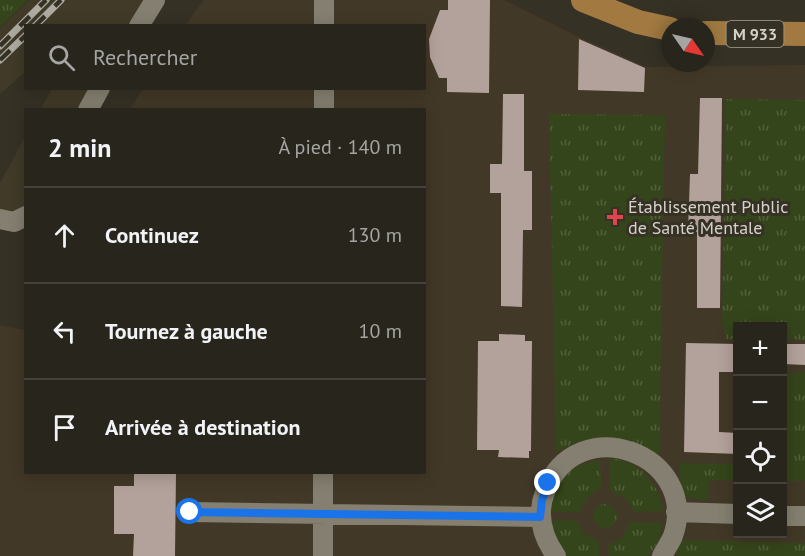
<!DOCTYPE html>
<html lang="fr">
<meta charset="utf-8">
<style>
body{margin:0;font-family:"PT Sans",sans-serif;background:#343129;color:#f1f3f6}
.controls{position:absolute;right:18px;bottom:18px;display:grid;overflow:hidden;border-radius:0px;box-shadow:0 3px 15px #0003}
.controls button{width:54px;height:54px;display:grid;place-items:center;padding:0;border:0;border-bottom:2px solid #44423b;background:#28251c;color:#f1f3f6;font:30px sans-serif}
.compass{position:absolute;left:661px;top:18px;width:54px;height:54px;border-radius:50%;background:#28251c;box-shadow:0 3px 15px #0003;rotate:124deg}
.stop{position:absolute;width:18px;height:18px;margin:-14px;border:4px solid #1a73e8;border-radius:50%;background:#fff}
.stop.end{background:#1a73e8;border-color:#fff;box-shadow:0 2px 6px #0008}
.list{margin:0;padding:0;list-style:none}
h2{display:flex;justify-content:space-between;align-items:center;height:78px;margin:0;padding:0 24px;font-size:26px}
h2 small{font-size:20px;font-weight:400;color:#a5a5a3}
.list li{display:grid;grid-template-columns:39px 1fr auto;gap:18px;align-items:center;box-sizing:border-box;height:96px;padding:0 24px;border-top:2px solid #44423b}
.list b{display:block;font-size:22px;white-space:nowrap}
.list em{font-size:20px;font-style:normal;color:#a5a5a3}
.icon{flex:none;width:33px;height:33px;fill:none;stroke:currentColor;stroke-width:2;stroke-linecap:round;stroke-linejoin:round}
.map{position:relative;flex:none;width:805px;height:556px;overflow:hidden}
.search{position:absolute;background:#28251c;box-shadow:0 3px 15px #0003;left:24px;top:24px;width:402px;height:66px;display:flex;align-items:center;gap:15px;box-sizing:border-box;padding:0 21px;border-radius:0px;color:#a5a5a3;font-size:22px}
.panel{position:absolute;background:#28251c;box-shadow:0 3px 15px #0003;left:24px;top:108px;width:402px;height:366px;border-radius:0px}
.map>svg:first-child{display:block}
.built{fill:#413a28}
.medical{fill:#423827;fill-rule:evenodd}
.grass{fill:url(#grass-tufts)}
.building{fill:#b3a29b}
.lines{fill:none;stroke-linecap:round;stroke-linejoin:round}
.minor{stroke:#847f70;stroke-width:20}
.major{stroke:#a17941;stroke-width:24}
.rail-casing{stroke:#adaaa1;stroke-width:7}
.rail{stroke:#363125;stroke-width:4.5;stroke-dasharray:14;stroke-linecap:butt}
.route{stroke:#1a73e8;stroke-width:8}
.health-dot{fill:#e0444e;stroke:#363125;stroke-width:2}
.labels{text-anchor:middle;stroke-width:6;stroke-linejoin:round;paint-order:stroke}
.shield{fill:#363125;stroke:#a5a298;stroke-width:1.5}
.shield-label{font-size:16px;font-weight:bold;fill:#d5d2ca}
.poi-label{font-size:18px;fill:#d5d2ca;stroke:#363125;text-anchor:start}
</style>
<div class="map">
<svg width="805" height="556" viewBox="0 0 805 556">
<defs>
<pattern id="grass-tufts" width="24" height="20" patternUnits="userSpaceOnUse" patternTransform="scale(1.5)"><rect width="24" height="20" fill="#35451b"/><path d="M3 7l-1-3M5 7V3M7 7l1-3M15 17l-1-3M17 17v-4M19 17l1-3" fill="none" stroke="#515f3b"/></pattern>
</defs>
<rect width="100%" height="100%" fill="#363125"/>
<!-- built -->
<path class="built" d="M29,0H146L129,25L26,26L25,72L0,94V28Z
M52,89H90L78,109L40,110Z
M25,137V205L19,217L0,211V183Z"/>
<!-- medical -->
<path class="medical" d="M204,0H504L581,38L647,67L805,65V556H0V325L25,330L26,472H424V110L130,109L143,89L424,88V26L185,25ZM738,326H782V534H738Z"/>
<!-- grass -->
<path class="grass" d="M0,0H28L0,27Z
M726,99L805,100V340L783,339L782,326H738L737,339H726L722,320Z
M549,114L665,115L659,461C613,438 606,431 556,452Z
M805,372V481H783V373Z
M610,458C642,462 656,480 664,511L634,512L626,499L610,491Z
M600,459L601,488L588,496L580,512H547L556,485L574,467Z
M680,463L737,464V480H709L707,500L683,497L679,474Z
M593 516a12 12 0 1 1 24 0a12 12 0 1 1-24 0Z
M576,520L584,534L599,542V556H562L546,521Z
M630,522L663,523L658,543L648,556H609L608,545L622,538Z
M678,540L805,543V556H678Z"/>
<!-- building -->
<path class="building" d="M448,0H490L489,93L447,92V78H439L430,57L429,39L440,10H448Z
M579,39L645,68L644,92L578,90Z
M503,94H524V171H532V230H523L522,307L501,306V193H490V164H502Z
M700,98H722L720,308H697V232H688L690,174H698Z
M499,334L525,335V341H532L531,451H529V458L498,457L499,450H477L478,341H499Z
M686,343L738,344V372H719V432L738,433V454L684,452Z
M783,344H805V365L783,364Z
M134,472H176L175,556H133L134,534H114V486H134Z"/>
<g class="lines">
<!-- minor -->
<path class="minor" d="M139,26L155,0
M324,26V0
M88,110L100,88
M324,110V88
M0,219L14,222L26,216
M190,512L540,517
M676,512L738,514
M782,516H805
M323,556V472
M556,556C542,536 536,515 545,492C576,408 701,454 673,536C670,543 665,550 662,556"/>
<!-- major -->
<path class="major" d="M583,0L638,22L670,29
M706,33L805,34"/>
<!-- rail casing -->
<g class="rail-casing">
<path id="rail" d="M35,26L61,0
M0,46L46,0
M0,60L26,35"/>
</g>
<!-- rail -->
<use href="#rail" class="rail"/>
</g>
<g class="lines">
<!-- route -->
<path class="route" d="M190,512L540,517L542,500L548,483"/>
</g>
<!-- markers -->
<path class="health-dot" d="M612 208h6v6h6v6h-6v6h-6v-6h-6v-6h6z"/>
<g class="labels">
<!-- shield labels -->
<rect class="shield" x="726.5" y="21" width="57" height="26" rx="4.5"/>
<g class="shield-label">
<text x="755" y="40">M 933</text>
</g>
<!-- poi labels -->
<g class="poi-label">
<text x="628" y="213">Établissement Public<tspan x="628" dy="21">de Santé Mentale</tspan></text>
</g>
</g>
</svg>
<div class="controls">
<button>+</button>
<button>−</button>
<button><svg class="icon" aria-label="locate" viewBox="0 0 24 24"><circle cx="12" cy="12" r="6"/><path d="M12 2v4M12 18v4M2 12h4M18 12h4"/></svg></button>
<button><svg class="icon" aria-label="layers" viewBox="0 0 24 24"><path d="M12 4l9 5-9 5-9-5zM3 14l9 5 9-5"/></svg></button>
</div>
<svg class="compass" viewBox="-18 -18 36 36"><path d="M0-13l5 13h-10z" fill="#e53935"/><path d="M0 13l5-13h-10z" fill="#a5a5a3"/></svg>
<div class="stop" style="left:190px;top:512px"></div>
<div class="stop end" style="left:548px;top:483px"></div>
<div class="search"><svg class="icon" aria-label="search" viewBox="0 0 24 24"><circle cx="10" cy="10" r="6"/><path d="M15 15l6 6"/></svg>Rechercher</div>
<section class="panel">
<h2>2 min<small>À pied · 140 m</small></h2>
<ul class="list">
<li><svg class="icon" aria-label="ahead" viewBox="0 0 24 24"><path d="M12 20V5M6 11l6-6 6 6"/></svg><div><b>Continuez</b></div><em>130 m</em></li>
<li><svg class="icon" aria-label="left" viewBox="0 0 24 24"><path d="M17 20v-9H6M10 6l-5 5 5 5"/></svg><div><b>Tournez à gauche</b></div><em>10 m</em></li>
<li><svg class="icon" aria-label="arrive" viewBox="0 0 24 24"><path d="M6 21V4h12l-3 4 3 4H6"/></svg><div><b>Arrivée à destination</b></div></li>
</ul>
</section>
</div>
